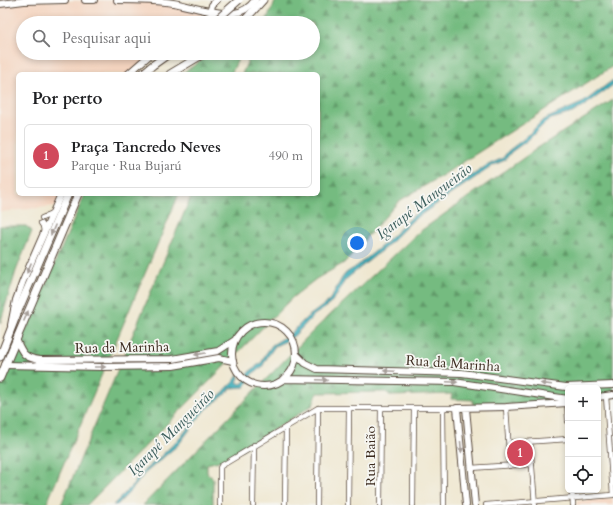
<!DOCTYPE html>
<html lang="pt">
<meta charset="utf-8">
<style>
body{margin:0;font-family:Cardo,serif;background:#f6f6f6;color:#202124}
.controls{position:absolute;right:12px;bottom:12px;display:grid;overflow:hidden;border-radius:6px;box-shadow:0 2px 6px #0003}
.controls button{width:36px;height:36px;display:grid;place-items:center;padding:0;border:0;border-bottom:1px solid #e0e0e0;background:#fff;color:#202124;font:20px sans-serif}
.you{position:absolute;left:357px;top:243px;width:14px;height:14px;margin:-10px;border:3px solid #fff;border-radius:50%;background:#1a73e8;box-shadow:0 0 0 6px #1a73e833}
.badge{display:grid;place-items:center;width:26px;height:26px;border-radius:50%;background:#d1495b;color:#fff;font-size:13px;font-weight:700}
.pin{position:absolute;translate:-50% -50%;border:2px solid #fff;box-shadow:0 1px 4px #0006}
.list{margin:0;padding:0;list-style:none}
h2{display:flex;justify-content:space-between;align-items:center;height:52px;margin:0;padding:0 16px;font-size:17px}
h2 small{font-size:13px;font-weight:400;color:#757577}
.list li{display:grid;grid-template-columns:26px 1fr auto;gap:12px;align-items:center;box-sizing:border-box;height:64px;margin:0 8px 8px;padding:0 8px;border:1px solid #e0e0e0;border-radius:6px}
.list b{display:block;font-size:15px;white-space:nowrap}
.list p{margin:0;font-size:13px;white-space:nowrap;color:#757577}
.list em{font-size:13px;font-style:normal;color:#757577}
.icon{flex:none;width:22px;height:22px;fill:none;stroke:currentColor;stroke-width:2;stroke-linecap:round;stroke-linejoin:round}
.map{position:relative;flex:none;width:613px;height:505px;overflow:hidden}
.search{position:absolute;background:#fff;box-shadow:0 2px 6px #0003;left:16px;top:16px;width:304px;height:44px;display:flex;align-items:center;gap:10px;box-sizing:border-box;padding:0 14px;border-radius:22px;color:#757577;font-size:15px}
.panel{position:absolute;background:#fff;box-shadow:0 2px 6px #0003;left:16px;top:72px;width:304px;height:124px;border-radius:6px}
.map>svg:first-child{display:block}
.built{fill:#f4d4bf}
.forest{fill:url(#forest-firs);stroke:#58724f}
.park{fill:#91db97;stroke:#66825a}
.water{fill:#3dadba;stroke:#3c6c6c}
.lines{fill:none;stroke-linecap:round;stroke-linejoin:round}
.street-casing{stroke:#564639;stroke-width:6}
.secondary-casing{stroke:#564639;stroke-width:8}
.primary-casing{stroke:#564639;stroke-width:9}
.street{stroke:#fff;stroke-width:4.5}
.secondary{stroke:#fff;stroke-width:6}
.primary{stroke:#fff;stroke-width:7}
.primary-bridge-casing{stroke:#564639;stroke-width:9;stroke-linecap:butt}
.primary-bridge{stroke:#fff;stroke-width:7}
.oneway{fill:#a79f9a}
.labels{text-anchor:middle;stroke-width:3.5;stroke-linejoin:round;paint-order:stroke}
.street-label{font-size:14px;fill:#3b2a1e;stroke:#f6f6f2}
.water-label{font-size:15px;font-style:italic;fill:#3c5e5c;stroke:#f6f6f2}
</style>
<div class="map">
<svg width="613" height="505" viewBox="0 0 613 505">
<defs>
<pattern id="forest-firs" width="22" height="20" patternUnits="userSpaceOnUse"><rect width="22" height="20" fill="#74bb80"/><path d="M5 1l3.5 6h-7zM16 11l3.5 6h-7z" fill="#609868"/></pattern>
</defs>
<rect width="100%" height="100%" fill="#f6f6f2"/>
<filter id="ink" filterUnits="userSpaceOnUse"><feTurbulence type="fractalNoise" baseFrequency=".025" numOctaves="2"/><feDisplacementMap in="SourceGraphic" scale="8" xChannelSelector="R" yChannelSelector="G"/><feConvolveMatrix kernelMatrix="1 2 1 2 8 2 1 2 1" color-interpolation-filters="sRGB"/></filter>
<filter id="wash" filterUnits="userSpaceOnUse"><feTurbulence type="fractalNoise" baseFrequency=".012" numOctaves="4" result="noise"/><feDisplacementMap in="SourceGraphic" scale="16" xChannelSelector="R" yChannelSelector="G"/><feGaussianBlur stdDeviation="0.9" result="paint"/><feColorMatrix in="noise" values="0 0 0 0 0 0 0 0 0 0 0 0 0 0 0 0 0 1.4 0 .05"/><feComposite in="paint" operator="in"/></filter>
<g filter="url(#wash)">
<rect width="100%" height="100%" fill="#efe7d0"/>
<!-- built -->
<path class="built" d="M160,0L201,11V16L199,20L195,23H23V53H155L130,74H18V194H61L56,206L0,212V5L24,1Z
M613,498V505H577V501Z"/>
<!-- forest -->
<path class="forest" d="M276,0H613V66L443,175L399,201L344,263L316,279L293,297L87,505H61L192,194H318V74H242L251,53H313V23H265Z
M213,53H241L231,74H181Z
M613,100V397L598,398V388H568V401L474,407L473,400L451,399L452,394L391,396L386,392L317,393L313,405L227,459L207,464V473L213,478V505H143L315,329L419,232L539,147Z
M85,194H179L46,505H0V385L27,327Z
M0,226H26L32,231L16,271L0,324Z"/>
<!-- park -->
<path class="park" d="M530,442L532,464L510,466L509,443Z"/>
<!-- water -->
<path class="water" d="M613,80V85L584,106L572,113L551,119L544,124L528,140L511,152L505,160L494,165L479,175L413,220L387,246L345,280L337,295L328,306L314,315L295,335L288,340L275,346L268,356L262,367L252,374L245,387L231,388L227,393L203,412L179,444L144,474L135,486L118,504L113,505L132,486L141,473L160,457L181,437L201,410L224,392C228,385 236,382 238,374L239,378L237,382L241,384L244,382L249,372L262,362L265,355L272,345L290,334L306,318L328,302L332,296L342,278L346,273L357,266L383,245L413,216L486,166L503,158L508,151L525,138L543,120L584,102Z"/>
</g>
<g filter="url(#ink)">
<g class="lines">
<!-- street casing -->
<g class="street-casing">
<path id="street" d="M42,218L52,214
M41,223L43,226L44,232
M606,396L613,495
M567,403L568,421
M506,407L510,466
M318,408H457
M443,408L444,505
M530,442L535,505
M509,443L568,439
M471,468L532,464
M572,490L573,505
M220,505V468L221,466L318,408
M253,505L254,445
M285,505L286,427
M317,505L318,408
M348,505L349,408
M380,505L381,408
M413,505L414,408
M486,505L613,495"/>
</g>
<!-- secondary casing -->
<g class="secondary-casing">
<path id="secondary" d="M85,0H94
M117,0C136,0 155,0 173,3C191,6 217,15 234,13C243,12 250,7 255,0
M0,4L24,1L65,0
M211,10L212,5L217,0
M128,74L152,53
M232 354a32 32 0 1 1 64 0a32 32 0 1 1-64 0Z
M11,325L16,300L23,281L61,194
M16,339C22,353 24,358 40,360L172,359L218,351L235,340
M296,354L305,363L317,369L462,373L566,387L613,385
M5,365L102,367L173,366L219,358L233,361
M283,379L454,382L568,399
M598,397L613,395
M466,408L475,505
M466,505L457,408L506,407L567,403L568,401"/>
</g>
<!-- primary casing -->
<g class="primary-casing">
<path id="primary" d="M197,23C207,17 216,12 224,23
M242,23L263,0
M142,74L153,65L170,53
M170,74L205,53
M0,357L18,311L68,194
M0,378L78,194"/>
</g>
<!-- street -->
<use href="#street" class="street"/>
<!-- secondary -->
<use href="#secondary" class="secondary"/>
<!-- primary -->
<use href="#primary" class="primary"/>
<!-- primary-bridge casing -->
<g class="primary-bridge-casing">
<path id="primary-bridge" d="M213,23L239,0"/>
</g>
<!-- primary-bridge -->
<use href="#primary-bridge" class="primary-bridge"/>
</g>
<!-- one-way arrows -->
<defs><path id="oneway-solid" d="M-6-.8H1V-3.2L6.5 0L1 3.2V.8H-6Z"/></defs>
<g class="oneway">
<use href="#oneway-solid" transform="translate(53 230) rotate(113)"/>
<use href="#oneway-solid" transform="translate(29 268) rotate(113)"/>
<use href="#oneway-solid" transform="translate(26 316) rotate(-67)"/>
<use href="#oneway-solid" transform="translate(200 354) rotate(171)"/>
<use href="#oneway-solid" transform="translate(100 367)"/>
<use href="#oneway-solid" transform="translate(389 371) rotate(-178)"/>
<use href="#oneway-solid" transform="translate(322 380) rotate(2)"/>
<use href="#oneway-solid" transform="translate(452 382) rotate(3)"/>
<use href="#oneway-solid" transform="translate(546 384) rotate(-173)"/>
<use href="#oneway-solid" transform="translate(461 447) rotate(85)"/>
</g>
</g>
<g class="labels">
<!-- street labels -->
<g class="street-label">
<text transform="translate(122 347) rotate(-1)" y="5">Rua da Marinha</text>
<text transform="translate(453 363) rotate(4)" y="5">Rua da Marinha</text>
<text transform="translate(370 456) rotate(-90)" y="5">Rua Baião</text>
</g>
<!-- water labels -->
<g class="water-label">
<text transform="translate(424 201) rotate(-37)" y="5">Igarapé Mangueirão</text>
<text transform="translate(171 432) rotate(-45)" y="5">Igarapé Mangueirão</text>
</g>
</g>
</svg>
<div class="controls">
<button>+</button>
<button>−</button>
<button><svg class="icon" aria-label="locate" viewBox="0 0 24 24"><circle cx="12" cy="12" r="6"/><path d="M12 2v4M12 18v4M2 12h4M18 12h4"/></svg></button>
</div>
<div class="you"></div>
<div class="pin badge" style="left:520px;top:453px">1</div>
<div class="search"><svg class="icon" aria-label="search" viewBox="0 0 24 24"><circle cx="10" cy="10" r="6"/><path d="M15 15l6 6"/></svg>Pesquisar aqui</div>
<section class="panel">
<h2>Por perto<small></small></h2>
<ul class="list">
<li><span class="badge">1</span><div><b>Praça Tancredo Neves</b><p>Parque · Rua Bujarú</p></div><em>490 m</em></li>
</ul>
</section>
</div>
